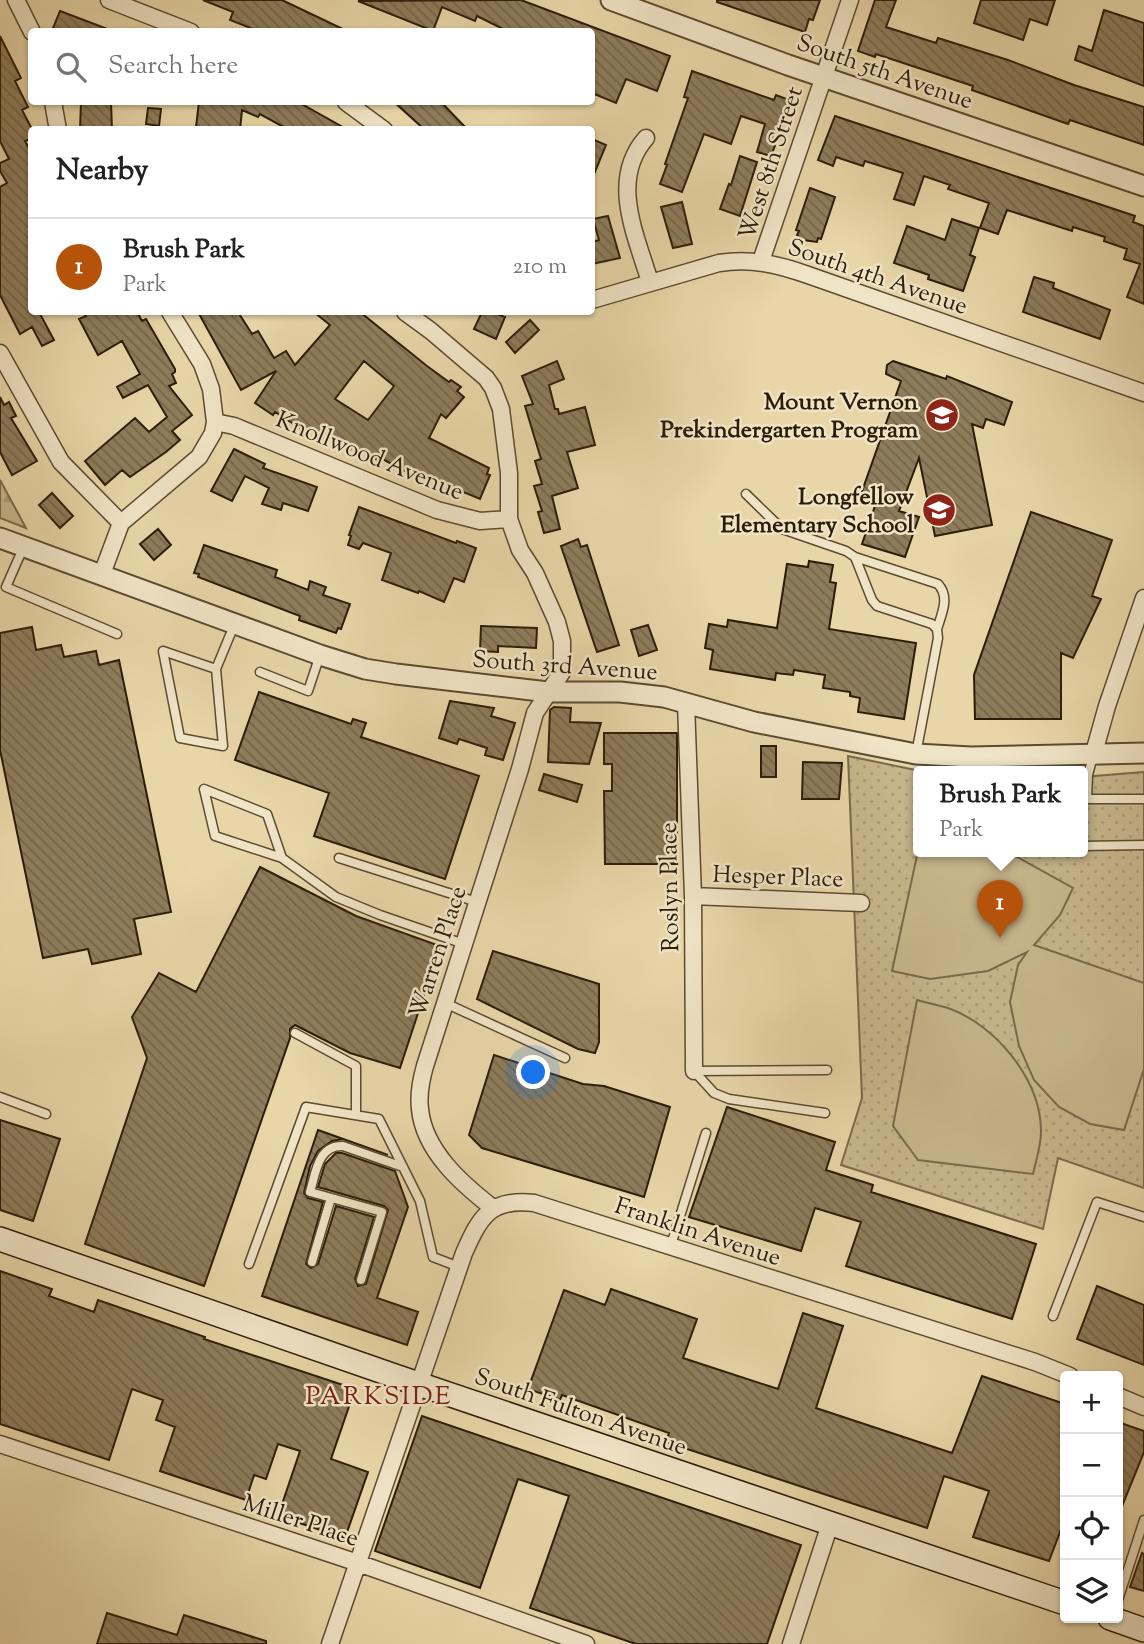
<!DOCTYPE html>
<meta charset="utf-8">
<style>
body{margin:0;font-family:"Sorts Mill Goudy",serif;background:#f2f2f2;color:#222}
.controls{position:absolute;right:21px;bottom:21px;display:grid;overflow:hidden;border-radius:7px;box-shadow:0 2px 5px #0004}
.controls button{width:63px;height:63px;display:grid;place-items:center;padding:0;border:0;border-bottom:2px solid #e0e0e0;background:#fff;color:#222;font:35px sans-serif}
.you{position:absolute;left:534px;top:1073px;width:24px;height:24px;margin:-18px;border:5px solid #fff;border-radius:50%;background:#1a73e8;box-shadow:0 0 0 10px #1a73e833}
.badge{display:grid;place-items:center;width:46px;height:46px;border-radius:50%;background:#b45309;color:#fff;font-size:23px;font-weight:700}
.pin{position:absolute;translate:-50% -58px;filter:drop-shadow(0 2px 4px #0008)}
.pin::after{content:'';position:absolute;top:37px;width:24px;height:21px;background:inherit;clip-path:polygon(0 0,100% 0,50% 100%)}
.popup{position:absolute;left:913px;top:766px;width:175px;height:91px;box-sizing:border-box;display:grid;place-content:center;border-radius:7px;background:#fff;filter:drop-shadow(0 2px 5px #0005);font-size:23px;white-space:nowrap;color:#767676}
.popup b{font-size:26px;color:#222}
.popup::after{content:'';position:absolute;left:50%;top:100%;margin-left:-14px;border:14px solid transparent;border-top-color:#fff}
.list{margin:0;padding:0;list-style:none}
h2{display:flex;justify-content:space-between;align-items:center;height:91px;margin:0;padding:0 28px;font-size:30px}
h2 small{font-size:23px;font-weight:400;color:#767676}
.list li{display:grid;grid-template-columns:46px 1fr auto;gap:21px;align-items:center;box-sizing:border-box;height:98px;padding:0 28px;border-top:2px solid #e0e0e0}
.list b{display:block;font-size:26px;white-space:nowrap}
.list p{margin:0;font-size:23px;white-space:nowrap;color:#767676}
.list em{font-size:23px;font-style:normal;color:#767676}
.icon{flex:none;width:38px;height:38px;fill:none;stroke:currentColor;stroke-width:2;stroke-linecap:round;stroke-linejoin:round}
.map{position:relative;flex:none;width:1144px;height:1644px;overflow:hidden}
.search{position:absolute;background:#fff;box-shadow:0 2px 5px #0004;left:28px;top:28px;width:567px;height:77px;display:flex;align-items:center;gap:18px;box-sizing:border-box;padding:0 24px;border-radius:7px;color:#767676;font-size:26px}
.panel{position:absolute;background:#fff;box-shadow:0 2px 5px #0004;left:28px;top:126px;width:567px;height:189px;border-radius:7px}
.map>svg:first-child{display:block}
.forest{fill:url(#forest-firs);stroke:#7a6a4b;stroke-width:2}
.park{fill:url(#park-dots);stroke:#7a6a4b;stroke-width:2}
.pitch{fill:#c8b78d;stroke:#7a6a4b;stroke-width:2}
.building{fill:url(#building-back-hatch);stroke:#2c1d09;stroke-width:2;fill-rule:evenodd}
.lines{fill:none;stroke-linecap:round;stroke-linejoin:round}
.service-casing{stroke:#5b4b31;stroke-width:11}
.minor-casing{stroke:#5b4b31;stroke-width:19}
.tertiary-casing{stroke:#5b4b31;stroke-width:23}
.secondary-casing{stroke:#2c1d09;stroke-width:26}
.service{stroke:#f0e4c6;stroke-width:8}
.minor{stroke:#f0e4c6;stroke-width:16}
.tertiary{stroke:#f0e4c6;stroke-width:19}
.secondary{stroke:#f0e4c6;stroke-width:23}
.labels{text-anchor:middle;stroke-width:5;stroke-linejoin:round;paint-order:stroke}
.street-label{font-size:24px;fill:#2c1d09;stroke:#f0e4c6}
.poi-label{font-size:24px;font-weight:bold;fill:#2c1d09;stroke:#f0e4c6;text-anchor:end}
.neighbourhood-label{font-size:26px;letter-spacing:2px;fill:#7a1f14;stroke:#f0e4c6}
</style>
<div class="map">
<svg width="1144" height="1644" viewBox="0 0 1144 1644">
<defs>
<pattern id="forest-firs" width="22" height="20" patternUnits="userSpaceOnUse" patternTransform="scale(1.75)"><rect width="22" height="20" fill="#c8b78d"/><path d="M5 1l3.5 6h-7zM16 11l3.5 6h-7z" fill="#ac9d78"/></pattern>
<pattern id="park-dots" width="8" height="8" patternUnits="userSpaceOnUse" patternTransform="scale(1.75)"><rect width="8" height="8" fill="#c8b78d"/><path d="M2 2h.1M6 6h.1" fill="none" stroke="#ac9d78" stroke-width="1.8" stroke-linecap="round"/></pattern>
<pattern id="building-back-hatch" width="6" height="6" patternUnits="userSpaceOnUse" patternTransform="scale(1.75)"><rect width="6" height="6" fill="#8e7d5c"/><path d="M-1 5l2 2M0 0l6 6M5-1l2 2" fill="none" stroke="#74664a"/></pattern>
</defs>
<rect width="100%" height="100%" fill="#e8d6a8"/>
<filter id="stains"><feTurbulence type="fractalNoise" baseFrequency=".00286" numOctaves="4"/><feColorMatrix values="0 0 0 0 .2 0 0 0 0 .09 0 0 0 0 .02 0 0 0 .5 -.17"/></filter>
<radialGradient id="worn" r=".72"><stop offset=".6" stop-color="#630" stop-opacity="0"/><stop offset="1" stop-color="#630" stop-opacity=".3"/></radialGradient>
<!-- forest -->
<path class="forest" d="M0,480L26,528L0,518Z"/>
<!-- park -->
<path class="park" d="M848,756L925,772H918V852H1082V777L1144,772V1188L1058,1158L1043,1229L841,1165L862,1098Z"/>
<!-- pitch -->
<path class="pitch" d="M918,851L1008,852L1073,888L1060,915L1034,945L1144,983V1069L1124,1130L1090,1124L1059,1107L1034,1080L1019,1046L1010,1002L1018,965L1027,952L988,971L930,979L892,971Z
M917,1000C927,1003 938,1005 948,1008C996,1025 1041,1080 1041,1132C1041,1145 1036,1161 1033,1174L918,1160L893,1126Z"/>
<!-- building -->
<path class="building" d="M203,0H282L349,32H261L230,20L233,12Z
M521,0L670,56L657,91L626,79L616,103L592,93V32H509L477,16L475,21L442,7L433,31L358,1Z
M717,0H820L813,20L809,19L805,32L717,2Z
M875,0H896L886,27L936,43L938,38L1008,60L1074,85L1144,107V145L1070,120L1068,124L972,90L973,86L876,54L875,57L858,51Z
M981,0H1055L1047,25L1030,19L1023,40L974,23Z
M1104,10L1144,23V86L1075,60L1079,46L1092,51Z
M60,11L110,30V32H61L53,28Z
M0,36L21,78L15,81L28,107L22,110L32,129V138L25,141L32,154V312H39L54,340L42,346L32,327L20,334L0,295V187L7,183L0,171V163L9,159L0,141Z
M692,71L774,100L776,95L792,101L771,156L757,152L765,124L741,116L731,144L704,134L682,192L660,184L667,165L665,164L688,98L684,97Z
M81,102H111L112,130H80Z
M199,102H298L348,130H289L260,114L258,117L242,110L240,130L196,127Z
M394,102H441L468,130H425Z
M148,108L161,109L159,126L146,124Z
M835,116L1135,216L1133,222L1144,226V304L1127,297L1140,264L1124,259L1127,249L1104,241L1105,237L1073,227L1072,231L1007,210L998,234L980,228L989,203L948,189L950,185L924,176L914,205L894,199L903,173L865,161L863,166L836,157L833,166L818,160Z
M592,139L606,145L592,179Z
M740,156L757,162L740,216L720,209L729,184L731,185Z
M810,188L835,197L821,239L818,238L817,242L803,240L797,235L799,231L796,230Z
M682,202L692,244L673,248L661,207Z
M608,216L620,258L592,264V242L599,240L593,219Z
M952,219L979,228L970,255L975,257L963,291L928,279L929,275L894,263L907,226L945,240Z
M1034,277L1054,283L1053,288L1110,310L1100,339L1023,312Z
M84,312H137L142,321L146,319L175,369V372L172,374L176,383L169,386L192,415L172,431L180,440L166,452L130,477L122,470L105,485L85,461L135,418L149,432L167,417L148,385L123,398L117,387L140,374L122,341L98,355L79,319L86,316Z
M198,312H238L252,334L258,331L274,358L286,351L295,365L330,325L314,312H360L427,366L449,382L451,380L461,387L457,391L464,397L446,418L441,414L429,438L489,468L487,474L490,475L480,499L430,478L429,481L403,470L377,456L376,459L353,446L350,450L329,437L327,440L305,427L303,430L275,412L273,415L255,403L276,371L241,390ZM364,361L394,386L368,420L335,399Z
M482,312H492L505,317L496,339L474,329Z
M530,320L539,330L515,353L506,342Z
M557,361L564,379L549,385L555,409H558L559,414L585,407L595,445L567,452L578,488L552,496L560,529L544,533L538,512L542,511L534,486L542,484L535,461L541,459L525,406L533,404L522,376Z
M893,361L946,379L947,376L1012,402L1004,425L986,419L983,428L972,424L992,525L935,536L919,458L899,511L919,517L905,557L862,544L876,503L860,497L901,381L886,374L887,365Z
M0,397L4,405L9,402L16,416L11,418L37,461L12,475L0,452Z
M234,449L265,464L263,468L317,487L308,511L283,503L281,510L262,504L269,488L245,476L232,501L211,491Z
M52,493L73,516L60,528L39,505Z
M359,507L456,543L457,541L476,548L464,582L454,578L444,602L419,591L418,593L382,580L391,553L363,543L359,549L348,545L351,536L349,535Z
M1031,512L1112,540L1092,596L1101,599L1073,658L1061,653V719H975L974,675Z
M158,529L171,545L154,560L140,544Z
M578,539L581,547L587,545L619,645L597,652L561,546Z
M204,545L277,570L275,577L308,590L310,581L326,587L323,595L350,604L341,629L338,628L336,633L299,620L300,616L198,577L199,574L194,573Z
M809,561L833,565L830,582L836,583L829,629L916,643L904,719L858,712L860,698L850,696V692L823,688L825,675L794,670L793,675L776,673L775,680L710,669L713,650L705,648L709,624L727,627L728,620L777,628L787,564L808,567Z
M648,625L657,650L639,656L631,630Z
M481,626L537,628L536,648L498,646V652L480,651Z
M32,627L36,650L61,645L64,657L96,651L99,665L119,660L171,912L134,919L141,954L92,964L88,949L43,958L0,750V633Z
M259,692L351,724L353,719L366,723L361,737L479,776L445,879L314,836L329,793L235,760Z
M450,701L494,708L491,716L515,723L503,760L485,755L487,748L459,739L457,744L439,738Z
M554,707L571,708L570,722L601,723L589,764L548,762L550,710Z
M604,733H677V864H605L604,791H612V764H604Z
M761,746H776V777H761Z
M803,762L842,763L839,799H802Z
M544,774L582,785L577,802L539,790Z
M260,867L356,916L440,946L400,1068L350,1053L295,1025L290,1029V1038L204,1286L85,1244L147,1058L132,1017L159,973L196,992Z
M493,951L599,984V1042L595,1053L578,1049L477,999Z
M494,1055L583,1084L604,1086L670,1107L644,1197L482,1148L469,1135Z
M727,1107L835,1142L826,1170L873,1185L871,1192L1036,1244L1012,1319L846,1266L861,1222L815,1208L801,1251L689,1217Z
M0,1120L60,1139L33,1221L0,1210Z
M318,1130L388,1155L343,1139L332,1141L318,1151L310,1166L304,1193L308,1198L323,1202L306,1264L311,1268L318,1264L336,1206L374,1217L355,1279L358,1286L366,1284L388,1210L384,1206L318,1187L325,1164L336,1153H342L395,1171L408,1207L377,1298L418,1312L407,1345L262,1296Z
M0,1271L52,1289L49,1296L94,1312L98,1300L205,1337L204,1339L355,1389L331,1459L368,1472L345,1538L278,1516L300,1451L278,1444L266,1479L254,1475L246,1500L160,1471L175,1427L156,1420L163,1400L132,1389L109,1460L0,1424Z
M1097,1286L1144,1305V1365L1077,1339Z
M611,1289L697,1319L683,1358L778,1389L803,1313L843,1326L816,1408L952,1453L982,1376L1065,1404V1519L1049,1561L973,1537L989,1491L944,1476L927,1528L666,1442L669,1433L562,1395L560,1400L528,1389L564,1290L605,1305Z
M422,1416L801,1545L767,1644H636L530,1608L569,1496L518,1479L480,1588L375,1551Z
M1118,1422L1144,1431V1452L1118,1516Z
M1142,1553L1144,1554V1591L1130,1587Z
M107,1613L177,1635L184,1615L266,1641V1644H97Z"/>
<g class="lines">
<!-- service casing -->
<g class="service-casing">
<path id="service" d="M746,494L782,529L846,551L855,557L872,600L877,606L932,624L937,629L938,638L916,754
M24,546L6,587L117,634
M855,557L938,584C950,597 942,613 937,629
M216,669L163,651L180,738L223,746L216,669L235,623
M260,672L308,691L320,655
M1082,799H1144
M1087,799L1088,775L1093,756
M1082,846L1144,845
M282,858L267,814L204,789L215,836L282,858L336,897L380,915L464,944
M339,858L477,902
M445,1003L565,1058
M295,1033L356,1066V1115
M694,1071L714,1093L729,1099L825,1113
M694,1071L827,1070
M0,1097L46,1114
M671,1245L706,1133
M312,1262L331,1198
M249,1264L306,1107L379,1119L420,1201L433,1257L459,1267
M361,1280L382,1212L310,1192C316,1172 318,1145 343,1146L403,1167
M1053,1316L1097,1202L1144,1217
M1118,1600L1144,1520"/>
</g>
<!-- minor casing -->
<g class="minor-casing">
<path id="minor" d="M16,0L32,32
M109,0L191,32
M53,102L58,130
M346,102L384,130
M646,138C609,180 636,235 650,282
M761,261L850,0
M592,300L719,263C751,258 777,264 808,275L1144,393
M405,312L431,331L486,378L493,388L501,409L509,473V519L520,550L535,573L557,622L562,641V672L535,713L520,769L425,1066C421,1080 418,1094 420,1109C424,1151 462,1184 493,1208
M0,353L61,462L121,523
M215,422L234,426L437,510L480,521L509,519
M102,574L121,523L199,457L213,433L215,422L211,389L202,364L170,312
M686,703L693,896L694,1071
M1093,756L1107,706L1144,598
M693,896L861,903
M1118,1396L1144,1407
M0,1444L358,1563L586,1644
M330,1644L464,1253C480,1217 490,1198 534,1203L1035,1362L1070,1376
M791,1644L830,1524"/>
</g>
<!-- tertiary casing -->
<g class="tertiary-casing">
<path id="tertiary" d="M611,0L788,65L1144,186
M0,538L320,655L365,669L396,674L548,692H620L664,697L754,722L916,754L971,757L1144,753"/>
</g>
<!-- secondary casing -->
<g class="secondary-casing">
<path id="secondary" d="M0,1239L395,1376L1065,1603
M1110,1618L1144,1630"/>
</g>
<!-- service -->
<use href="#service" class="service"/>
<!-- minor -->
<use href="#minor" class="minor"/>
<!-- tertiary -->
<use href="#tertiary" class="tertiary"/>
<!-- secondary -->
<use href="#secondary" class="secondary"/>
</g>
<!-- icons -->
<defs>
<g id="school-disc" transform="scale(1.75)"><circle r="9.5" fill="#8f2418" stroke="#f0e4c6"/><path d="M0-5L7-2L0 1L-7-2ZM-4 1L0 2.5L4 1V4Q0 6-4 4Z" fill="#fff"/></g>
</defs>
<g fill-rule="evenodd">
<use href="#school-disc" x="942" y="415"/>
<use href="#school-disc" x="939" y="510"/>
</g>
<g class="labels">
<!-- street labels -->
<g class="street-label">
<text transform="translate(885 71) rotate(19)" y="8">South 5th Avenue</text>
<text transform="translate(770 163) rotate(-72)" y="8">West 8th Street</text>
<text transform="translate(878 276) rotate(19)" y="8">South 4th Avenue</text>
<text transform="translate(370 455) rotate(22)" y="8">Knollwood Avenue</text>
<text transform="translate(565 665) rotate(4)" y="8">South 3rd Avenue</text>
<text transform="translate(778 876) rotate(2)" y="8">Hesper Place</text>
<text transform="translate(669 887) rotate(-91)" y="8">Roslyn Place</text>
<text transform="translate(437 952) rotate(-72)" y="8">Warren Place</text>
<text transform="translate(698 1231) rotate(18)" y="8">Franklin Avenue</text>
<text transform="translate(581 1411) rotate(19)" y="8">South Fulton Avenue</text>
<text transform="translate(301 1520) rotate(18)" y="8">Miller Place</text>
</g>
<!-- poi labels -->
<g class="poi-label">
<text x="918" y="409">Mount Vernon<tspan x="918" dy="28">Prekindergarten Program</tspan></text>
<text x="914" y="504">Longfellow<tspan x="914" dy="28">Elementary School</tspan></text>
</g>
<!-- neighbourhood labels -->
<g class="neighbourhood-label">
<text x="379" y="1404">PARKSIDE</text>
</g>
</g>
<rect width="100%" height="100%" filter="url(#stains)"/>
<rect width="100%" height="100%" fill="url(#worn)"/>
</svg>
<div class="controls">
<button>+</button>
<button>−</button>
<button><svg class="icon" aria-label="locate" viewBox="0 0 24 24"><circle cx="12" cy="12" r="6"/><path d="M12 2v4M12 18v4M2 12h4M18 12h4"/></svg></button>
<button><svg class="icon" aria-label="layers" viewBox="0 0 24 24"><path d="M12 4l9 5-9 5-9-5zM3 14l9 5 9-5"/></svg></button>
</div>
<div class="you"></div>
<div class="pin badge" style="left:1000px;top:938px">1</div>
<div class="popup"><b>Brush Park</b>Park</div>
<div class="search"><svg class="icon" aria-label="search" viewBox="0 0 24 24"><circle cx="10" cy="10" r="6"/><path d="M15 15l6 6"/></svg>Search here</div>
<section class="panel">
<h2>Nearby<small></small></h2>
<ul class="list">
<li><span class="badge">1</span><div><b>Brush Park</b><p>Park</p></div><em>210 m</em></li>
</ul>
</section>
</div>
